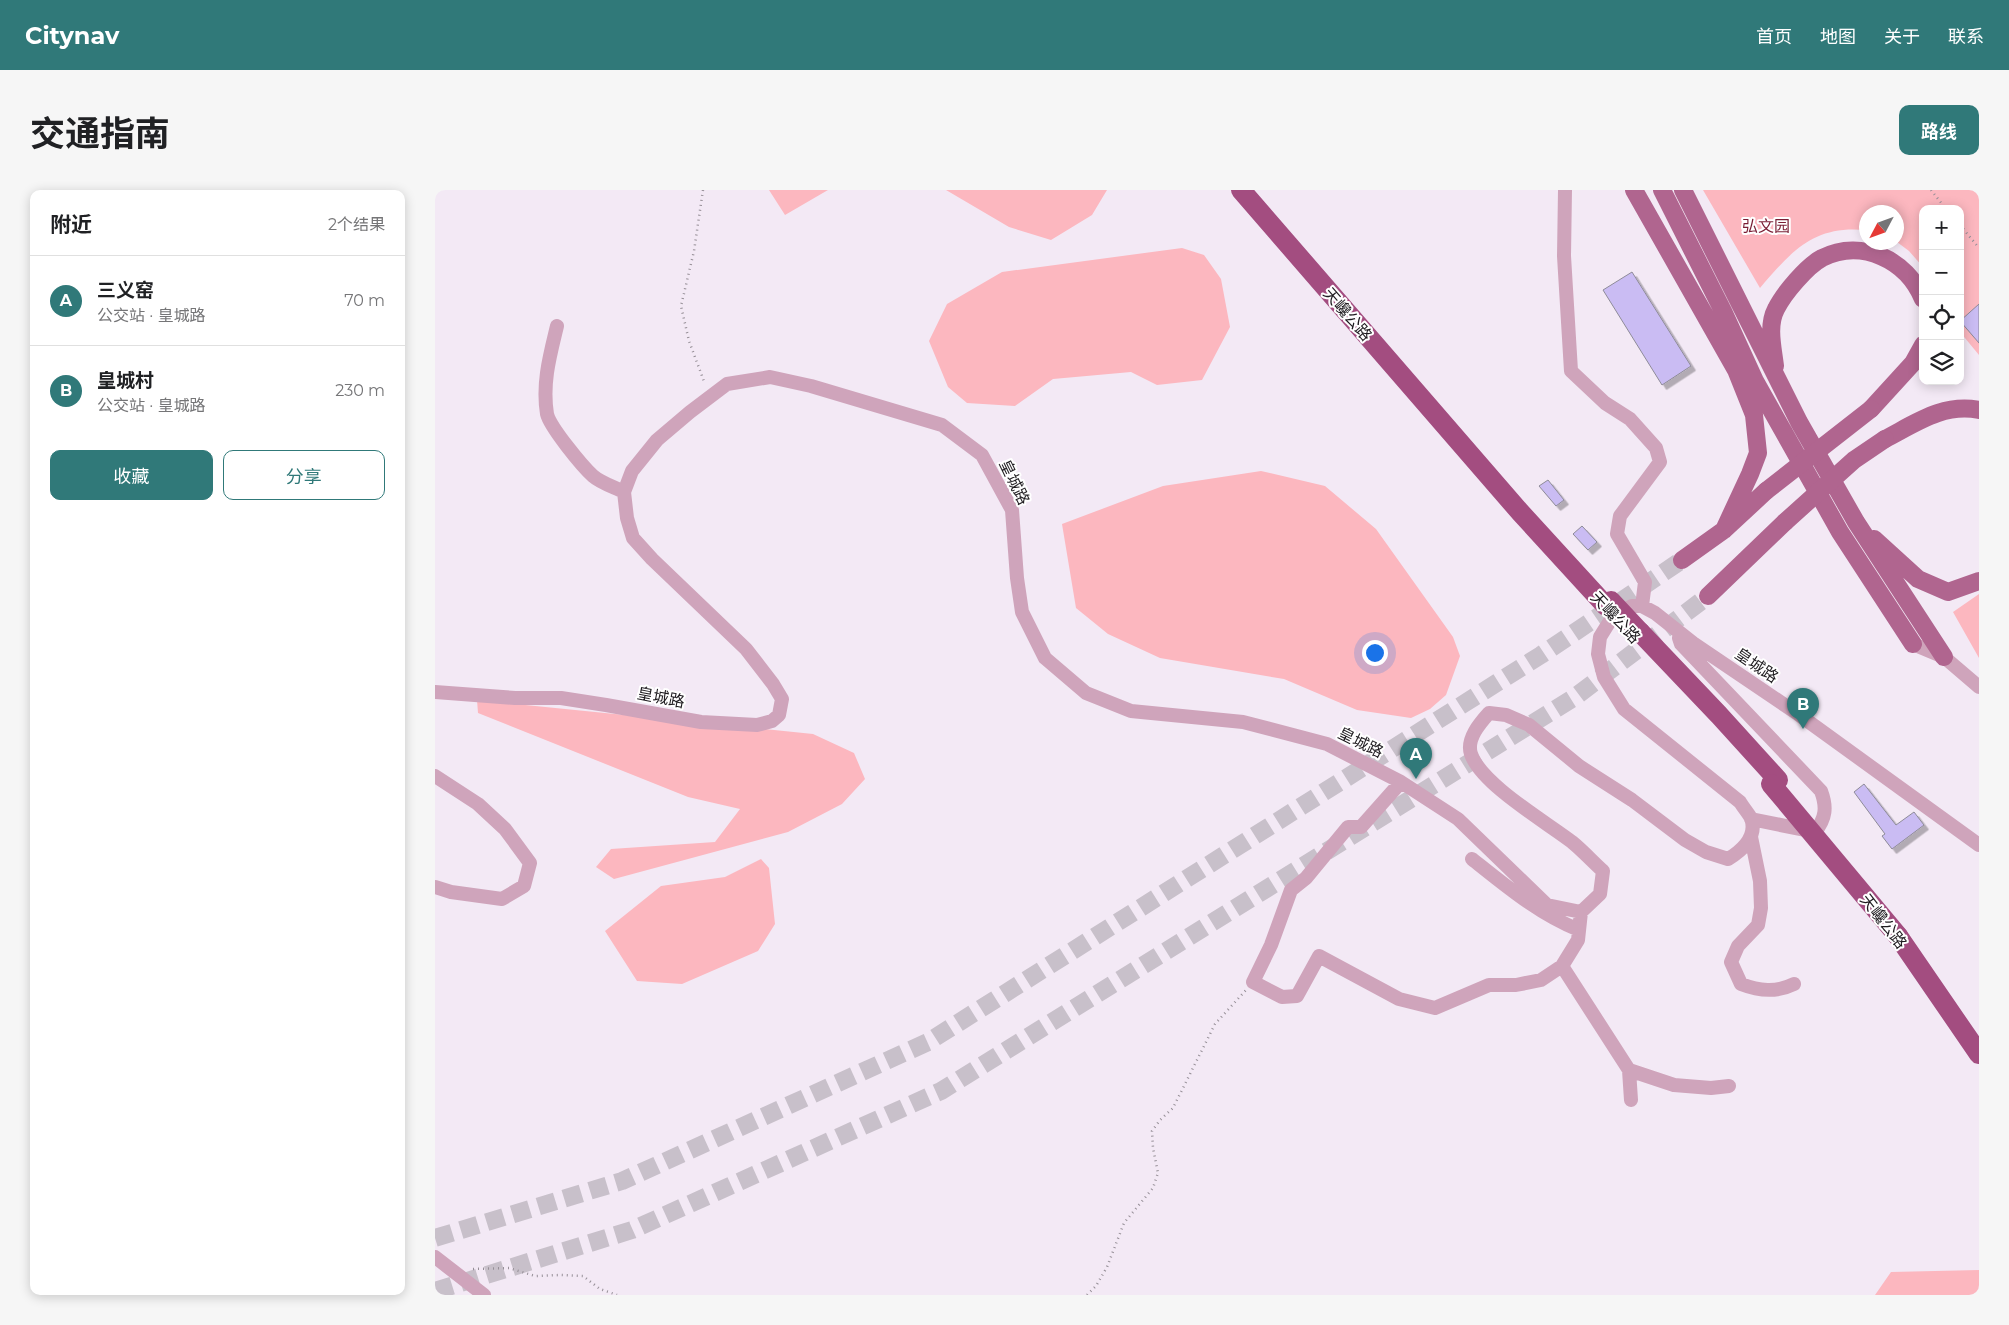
<!DOCTYPE html>
<html lang="zh">
<meta charset="utf-8">
<style>
body{margin:0;font-family:Montserrat,"Noto Sans SC",sans-serif;background:#f6f6f6;color:#202124}
.controls{position:absolute;right:15px;top:15px;display:grid;overflow:hidden;border-radius:10px;box-shadow:0 2px 12px #0003}
.controls button{width:45px;height:45px;display:grid;place-items:center;padding:0;border:0;border-bottom:1px solid #e0e0e0;background:#fff;color:#202124;font:25px sans-serif}
.compass{position:absolute;left:1424px;top:15px;width:45px;height:45px;border-radius:50%;background:#fff;box-shadow:0 2px 12px #0003;rotate:229deg}
.you{position:absolute;left:939px;top:462px;width:18px;height:18px;margin:-12px;border:4px solid #fff;border-radius:50%;background:#1a73e8;box-shadow:0 0 0 8px #1a73e833}
.badge{display:grid;place-items:center;width:32px;height:32px;border-radius:50%;background:#307979;color:#fff;font-size:16px;font-weight:700}
.pin{position:absolute;translate:-50% -41px;filter:drop-shadow(0 1px 2px #0008)}
.pin::after{content:'';position:absolute;top:26px;width:18px;height:15px;background:inherit;clip-path:polygon(0 0,100% 0,50% 100%)}
.list{margin:0;padding:0;list-style:none}
h2{display:flex;justify-content:space-between;align-items:center;height:65px;margin:0;padding:0 20px;font-size:21px}
h2 small{font-size:16px;font-weight:400;color:#757577}
.list li{display:grid;grid-template-columns:32px 1fr auto;gap:15px;align-items:center;box-sizing:border-box;height:90px;padding:0 20px;border-top:1px solid #e0e0e0}
.list b{display:block;font-size:19px;white-space:nowrap}
.list p{margin:0;font-size:16px;white-space:nowrap;color:#757577}
.list em{font-size:16px;font-style:normal;color:#757577}
.actions{display:flex;gap:10px;padding:15px 20px}
.actions a{flex:1;padding:11px 0;border:1px solid #307979;border-radius:10px;text-align:center;font-size:18px;color:#307979}
.actions .main{background:#307979;color:#fff}
.icon{flex:none;width:28px;height:28px;fill:none;stroke:currentColor;stroke-width:2;stroke-linecap:round;stroke-linejoin:round}
.map{position:relative;flex:none;width:1544px;height:1105px;overflow:hidden;border-radius:10px}
header{display:flex;align-items:center;gap:30px;box-sizing:border-box;height:70px;padding:0 25px;background:#307979;color:#fff}
header strong{font-size:24px}
nav{display:flex;gap:28px;margin-inline-start:auto;font-size:18px}
.intro{display:flex;align-items:center;justify-content:space-between;box-sizing:border-box;height:120px;padding:0 30px}
h1{margin:0;font-size:35px}
.button{padding:12px 22px;border-radius:10px;background:#307979;color:#fff;font-size:18px;font-weight:700}
main{display:flex;gap:30px;padding:0 30px}
aside{flex:1;background:#fff;border-radius:10px;box-shadow:0 2px 12px #0003}
.map>svg:first-child{display:block}
.green{fill:#fcb7bf}
.building{fill:#cabcf3;stroke:#8e8b98;filter:url(#shadow)}
.lines{fill:none;stroke-linecap:round;stroke-linejoin:round}
.major-tunnel{stroke:#c8c0ca;stroke-width:18;stroke-dasharray:18 9;stroke-linecap:butt}
.path{stroke:#968f97;stroke-width:2.5;stroke-dasharray:1 4;stroke-linecap:butt}
.minor{stroke:#cfa4bb;stroke-width:14}
.major{stroke:#b0658f;stroke-width:18}
.highway{stroke:#a34d80;stroke-width:20}
.major-bridge{stroke:#b0658f;stroke-width:18}
.highway-bridge{stroke:#a34d80;stroke-width:20}
.labels{text-anchor:middle;stroke-width:4;stroke-linejoin:round;paint-order:stroke}
.park-label{font-size:16px;fill:#791d34;stroke:#fff}
.street-label{font-size:16px;fill:#1e1b1f;stroke:#fff}
</style>
<header>
<strong>Citynav</strong>
<nav><a>首页</a><a>地图</a><a>关于</a><a>联系</a></nav>
</header>
<div class="intro"><h1>交通指南</h1><a class="button">路线</a></div>
<main>
<aside>
<h2>附近<small>2个结果</small></h2>
<ul class="list">
<li><span class="badge">A</span><div><b>三义窑</b><p>公交站 · 皇城路</p></div><em>70 m</em></li>
<li><span class="badge">B</span><div><b>皇城村</b><p>公交站 · 皇城路</p></div><em>230 m</em></li>
</ul>
<div class="actions"><a class="main">收藏</a><a>分享</a></div>
</aside>
<div class="map">
<svg width="1544" height="1105" viewBox="0 0 1544 1105">
<defs>
<filter id="shadow"><feDropShadow dx="4.5" dy="4.5" stdDeviation="0" flood-color="#0004"/></filter>
</defs>
<rect width="100%" height="100%" fill="#f3e9f5"/>
<!-- green -->
<path class="green" d="M334,0H393L350,25Z
M511,0H672L657,25L616,50L574,37Z
M1268,0H1544V165L1525,142V19H1488V77L1474,61L1462,52V22H1432L1431,40C1378,35 1357,61 1325,98Z
M747,58L769,65L786,89L795,137L767,190L722,195L696,182L618,189L580,216L532,213L513,197L494,151L512,114L567,82Z
M826,281L890,296L941,339L1018,447L1025,466L1011,505L995,519L976,528L922,520L849,489L725,468L673,444L641,418L627,334L728,296Z
M1544,404V468L1518,422Z
M42,510L378,544L419,563L430,589L407,614L353,642L179,689L161,677L176,659L280,652L305,619L253,607L43,523Z
M326,669L334,678L340,734L323,761L247,794L202,791L170,741L226,696L290,687Z
M1544,1080V1105H1440L1456,1082Z"/>
<!-- building -->
<path class="building" d="M1197,82L1256,176L1227,195L1168,100Z
M1544,114V153L1525,131Z
M1113,290L1129,310L1121,316L1104,296Z
M1147,336L1162,352L1153,360L1138,344Z
M1429,594L1461,635L1479,622L1489,635L1457,659L1447,646L1450,644L1419,602Z"/>
<g class="lines">
<!-- major-tunnel -->
<path class="major-tunnel" d="M0,1048L187,991L493,852L1106,465L1247,370
M0,1101L197,1040L506,901L1140,507L1273,406"/>
<!-- path -->
<path class="path" d="M268,0L259,61L246,116L254,151L270,194
M1496,0L1511,19
M1525,35L1544,58
M38,1079L74,1078L100,1086L125,1085L148,1086L165,1099L182,1105
M652,1105L661,1096L672,1077L689,1033L718,998L723,983L718,958L717,941L725,930L738,918L780,834L811,800"/>
<!-- minor -->
<path class="minor" d="M1130,0L1129,66L1136,181L1170,213L1195,229L1221,258L1225,272L1185,326L1182,344L1210,392L1207,416
M122,136C115,165 107,193 112,224C115,237 147,276 158,286C166,293 179,297 189,302
M1244,448L1246,454L1386,601C1392,617 1391,628 1380,642L1316,629
M1478,454L1509,467L1544,497
M0,502L80,508H126L171,515L266,532L322,535L337,531L344,525L347,509L338,494L311,459L217,369L198,348L192,328L189,302L197,281L222,250L255,222L292,194L335,187L376,196L507,235L547,265L577,320L582,388L587,422L610,468L651,503L696,521L808,532L892,554L966,592L1023,629L1112,715L1146,722L1165,704L1168,681C1158,672 1148,661 1137,652C1111,632 1046,594 1036,564C1031,549 1045,533 1054,523L1071,525L1094,535L1144,576L1197,610L1250,650L1271,662L1293,669C1306,661 1323,647 1316,628C1313,623 1308,617 1305,612L1189,519L1169,487L1163,464L1165,447L1178,426L1197,416H1207L1220,423L1258,453L1363,524L1544,655
M0,586L43,614L70,639L95,673L89,696L67,709L16,702L0,697
M966,592L926,637H913L871,688L856,700L836,755L818,792L847,807L862,806L884,766L964,809L1000,818L1054,795H1081L1106,790L1127,776L1143,750L1146,722
M1316,647L1325,691L1326,718L1323,735L1303,756L1296,772L1306,794C1324,801 1341,803 1359,794
M1037,669C1071,696 1104,724 1144,740
M1127,776L1194,880L1196,910
M1194,880L1239,895L1276,898L1294,896
M0,1067L49,1105"/>
<!-- major -->
<path class="major" d="M1199,0L1301,180L1319,225L1323,263L1315,284L1289,340
M1227,0L1288,121L1320,191L1405,342L1478,454
M1248,0L1364,232L1421,332L1509,467
M1340,176C1338,158 1332,136 1341,119C1349,103 1372,76 1387,68C1427,48 1472,70 1488,109
M1436,219L1478,173L1488,155
M1450,249C1481,233 1508,213 1544,220
M1439,349L1483,389L1513,402L1544,391
M1247,370L1289,340L1331,301
M1273,406L1350,332"/>
<!-- highway -->
<path class="highway" d="M806,0L1085,322L1171,416
M1205,442L1284,525L1343,590
M1463,746L1544,864"/>
<!-- major-bridge -->
<path class="major-bridge" d="M1331,301L1436,219
M1350,332L1419,270L1450,249"/>
<!-- highway-bridge -->
<path class="highway-bridge" d="M1176,411L1205,442
M1336,594L1463,746"/>
</g>
<g class="labels">
<!-- park labels -->
<g class="park-label">
<text x="1331" y="42">弘文园</text>
</g>
<!-- street labels -->
<g class="street-label">
<text transform="translate(913 124) rotate(49)" y="6">天巉公路</text>
<text transform="translate(580 292) rotate(64)" y="6">皇城路</text>
<text transform="translate(1181 427) rotate(47)" y="6">天巉公路</text>
<text transform="translate(1322 475) rotate(34)" y="6">皇城路</text>
<text transform="translate(226 507) rotate(11)" y="6">皇城路</text>
<text transform="translate(926 552) rotate(26)" y="6">皇城路</text>
<text transform="translate(1449 731) rotate(52)" y="6">天巉公路</text>
</g>
</g>
</svg>
<div class="controls">
<button>+</button>
<button>−</button>
<button><svg class="icon" aria-label="locate" viewBox="0 0 24 24"><circle cx="12" cy="12" r="6"/><path d="M12 2v4M12 18v4M2 12h4M18 12h4"/></svg></button>
<button><svg class="icon" aria-label="layers" viewBox="0 0 24 24"><path d="M12 4l9 5-9 5-9-5zM3 14l9 5 9-5"/></svg></button>
</div>
<svg class="compass" viewBox="-18 -18 36 36"><path d="M0-13l5 13h-10z" fill="#e53935"/><path d="M0 13l5-13h-10z" fill="#757577"/></svg>
<div class="you"></div>
<div class="pin badge" style="left:981px;top:589px">A</div>
<div class="pin badge" style="left:1368px;top:539px">B</div>
</div>
</main>
